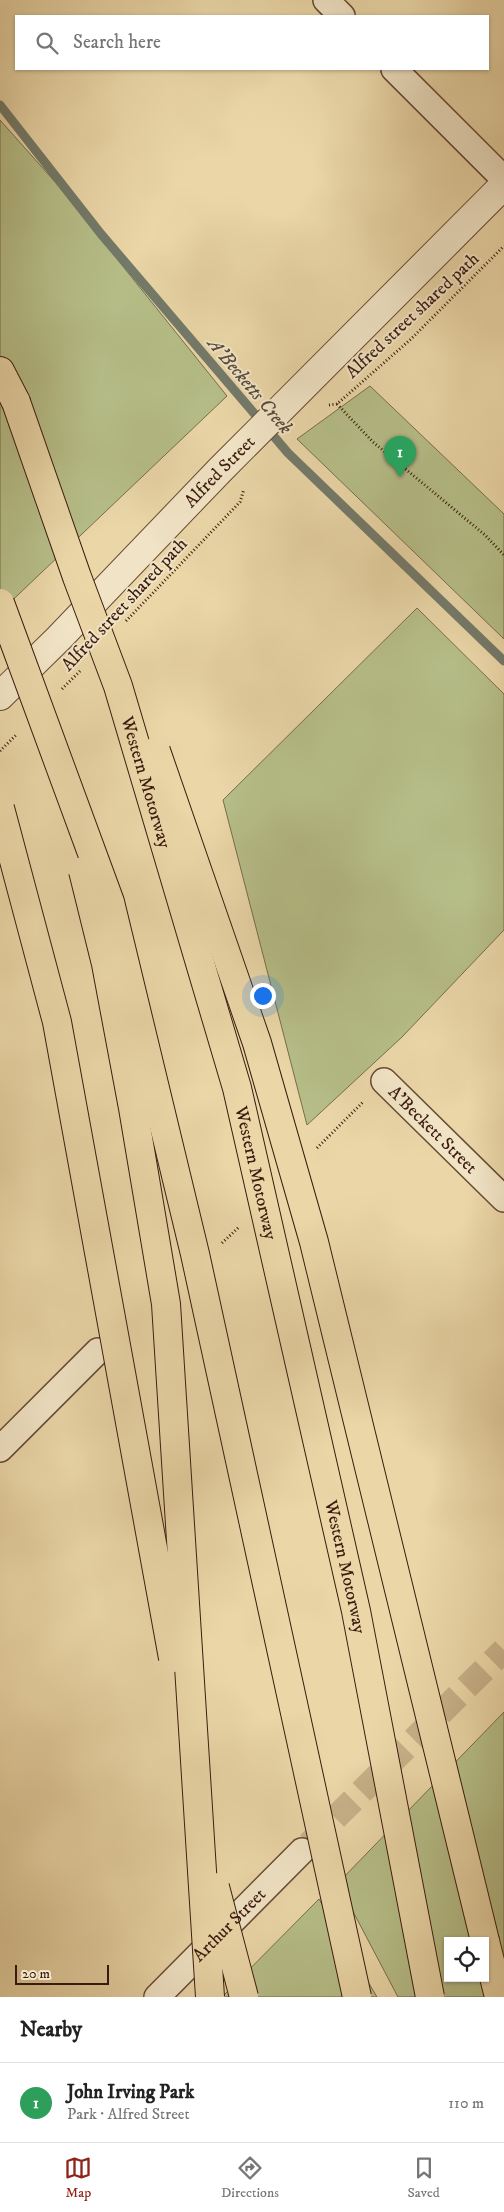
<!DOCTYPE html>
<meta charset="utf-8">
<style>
body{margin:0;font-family:"IM FELL DW Pica",serif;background:#f2f2f2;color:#222}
.controls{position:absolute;right:15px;bottom:15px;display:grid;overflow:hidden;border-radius:0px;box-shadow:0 1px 4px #0004}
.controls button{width:45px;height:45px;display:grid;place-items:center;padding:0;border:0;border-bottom:1px solid #e0e0e0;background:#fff;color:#222;font:25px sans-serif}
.scale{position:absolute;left:15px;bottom:12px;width:94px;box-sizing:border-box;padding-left:5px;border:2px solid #3b1b0f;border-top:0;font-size:14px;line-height:18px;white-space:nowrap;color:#3b1b0f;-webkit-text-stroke:4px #f1e4c6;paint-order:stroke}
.you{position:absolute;left:262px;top:995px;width:18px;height:18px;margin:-12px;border:4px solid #fff;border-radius:50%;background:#1a73e8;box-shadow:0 0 0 8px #1a73e833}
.badge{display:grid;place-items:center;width:32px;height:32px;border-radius:50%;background:#8f2418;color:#fff;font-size:16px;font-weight:700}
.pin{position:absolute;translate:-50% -41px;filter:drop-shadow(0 1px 2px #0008)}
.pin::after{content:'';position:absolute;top:26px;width:18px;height:15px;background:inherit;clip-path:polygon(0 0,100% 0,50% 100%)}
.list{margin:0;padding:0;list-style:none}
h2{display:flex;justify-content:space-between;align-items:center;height:65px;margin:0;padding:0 20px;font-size:21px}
h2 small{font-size:16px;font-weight:400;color:#767676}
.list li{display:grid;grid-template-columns:32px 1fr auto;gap:15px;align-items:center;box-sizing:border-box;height:80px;padding:0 20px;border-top:1px solid #e0e0e0}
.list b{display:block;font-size:19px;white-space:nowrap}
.list p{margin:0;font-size:16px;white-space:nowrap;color:#767676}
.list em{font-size:16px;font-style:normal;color:#767676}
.icon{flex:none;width:28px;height:28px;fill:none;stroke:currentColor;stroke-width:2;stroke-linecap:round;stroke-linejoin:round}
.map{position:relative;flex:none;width:504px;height:1997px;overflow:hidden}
.search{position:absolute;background:#fff;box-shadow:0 1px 4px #0004;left:15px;right:15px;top:15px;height:55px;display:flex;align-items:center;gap:12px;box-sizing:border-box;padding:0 18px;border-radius:0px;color:#767676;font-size:19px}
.sheet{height:145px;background:#fff}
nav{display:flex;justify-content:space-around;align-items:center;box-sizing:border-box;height:70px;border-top:1px solid #e0e0e0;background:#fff;font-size:14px;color:#767676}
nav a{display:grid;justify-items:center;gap:2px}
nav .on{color:#8f2418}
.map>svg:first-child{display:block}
.green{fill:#b6be88;stroke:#786c4c;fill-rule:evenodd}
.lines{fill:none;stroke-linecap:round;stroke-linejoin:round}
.stream{stroke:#737a6a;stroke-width:9}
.minor-tunnel{stroke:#c7b189;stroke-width:25;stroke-dasharray:25 12;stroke-linecap:butt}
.minor-casing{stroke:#674a35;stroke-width:28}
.tertiary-casing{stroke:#674a35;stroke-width:30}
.motorway-casing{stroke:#3b1b0f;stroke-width:30}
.path{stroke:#3b1b0f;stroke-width:3;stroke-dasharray:1 2.5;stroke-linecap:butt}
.minor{stroke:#f1e4c6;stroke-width:25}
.tertiary{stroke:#f1e4c6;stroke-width:28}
.motorway{stroke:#ead6a7;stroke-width:28}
.motorway-bridge-casing{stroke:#3b1b0f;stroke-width:30;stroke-linecap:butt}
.motorway-bridge{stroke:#ead6a7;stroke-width:28}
.labels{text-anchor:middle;stroke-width:4;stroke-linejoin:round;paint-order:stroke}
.street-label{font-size:18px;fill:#3b1b0f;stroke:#f1e4c6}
.water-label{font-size:19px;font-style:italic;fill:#574a3d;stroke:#f1e4c6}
</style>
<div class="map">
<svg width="504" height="1997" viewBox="0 0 504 1997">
<rect width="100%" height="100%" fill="#ead6a7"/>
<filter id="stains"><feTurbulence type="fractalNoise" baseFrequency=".004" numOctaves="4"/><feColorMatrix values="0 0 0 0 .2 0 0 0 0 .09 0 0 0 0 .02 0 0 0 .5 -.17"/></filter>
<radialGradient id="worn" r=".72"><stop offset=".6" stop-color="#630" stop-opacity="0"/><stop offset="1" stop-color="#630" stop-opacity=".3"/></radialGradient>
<!-- green -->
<path class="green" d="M0,120L56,183L227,396L0,612Z
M370,386L504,514V639L297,439Z
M417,608L504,694V930L402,1037L307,1125L223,800Z
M504,1712V1997H398L338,1883ZM448,1941H485V1978H448Z
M319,1899L377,1997H222Z"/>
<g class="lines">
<!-- stream -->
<path class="stream" d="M0,105L101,234L288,453L504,661"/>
<!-- minor-tunnel -->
<path class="minor-tunnel" d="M309,1844L504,1650"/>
<!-- minor casing -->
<g class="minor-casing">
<g id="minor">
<path d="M326,0L342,16"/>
<path d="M394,69L504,179"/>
<path id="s1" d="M384,1081L504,1199"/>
<path d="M0,1449L98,1351"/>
<path id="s2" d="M157,1997L302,1851"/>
</g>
</g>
<!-- tertiary casing -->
<g class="tertiary-casing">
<g id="tertiary">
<path id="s3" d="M0,696L59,638L220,470L504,185"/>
</g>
</g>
<!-- motorway casing -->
<g class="motorway-casing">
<path id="motorway" d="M0,371L16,402
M485,1941L499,1997"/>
</g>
<!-- path -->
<path class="path" d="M337,404L373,442L485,535L504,555
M329,405L337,404L411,339L504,246
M126,621L240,502L244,489
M62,689L81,670
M0,751L17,734
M317,1148L364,1101
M222,1243L239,1227"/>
<!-- minor -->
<use href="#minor" class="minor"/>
<!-- tertiary -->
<use href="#tertiary" class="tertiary"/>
<!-- motorway -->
<use href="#motorway" class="motorway"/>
<!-- motorway-bridge casing -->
<g class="motorway-bridge-casing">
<g id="motorway-bridge">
<path id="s4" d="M16,402L77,577L118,686L237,1088L356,1611L430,1997"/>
<path d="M0,603L110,902L195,1254L357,1997"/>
<path d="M156,751L257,1043L314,1242L485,1941"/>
<path d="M0,808L57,1022L173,1658"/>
<path d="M83,871L106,964L133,1108L166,1304L210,1997"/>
<path d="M215,1887L244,1997"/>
</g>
</g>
<!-- motorway-bridge -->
<use href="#motorway-bridge" class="motorway-bridge"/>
</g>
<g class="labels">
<!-- street labels -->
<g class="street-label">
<text transform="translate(412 315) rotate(-43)" y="6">Alfred street shared path</text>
<text dy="6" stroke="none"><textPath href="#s3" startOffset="314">Alfred Street</textPath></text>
<text transform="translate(124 604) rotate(-47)" y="6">Alfred street shared path</text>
<text dy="6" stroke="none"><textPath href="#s4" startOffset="402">Western Motorway</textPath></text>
<text dy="6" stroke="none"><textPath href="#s1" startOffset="69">A'Beckett Street</textPath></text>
<text dy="6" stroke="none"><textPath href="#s4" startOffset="808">Western Motorway</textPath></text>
<text dy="6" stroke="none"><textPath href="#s4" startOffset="1212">Western Motorway</textPath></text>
<text dy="6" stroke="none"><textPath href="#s2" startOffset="102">Arthur Street</textPath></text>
</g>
<!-- water labels -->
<g class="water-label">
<text transform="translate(251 385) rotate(50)" y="7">A'Becketts Creek</text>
</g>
</g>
<rect width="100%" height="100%" filter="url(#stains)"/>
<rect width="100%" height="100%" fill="url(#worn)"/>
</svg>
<div class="controls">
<button><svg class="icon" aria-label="locate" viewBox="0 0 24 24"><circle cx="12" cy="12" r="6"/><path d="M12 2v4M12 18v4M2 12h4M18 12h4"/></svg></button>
</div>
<div class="scale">20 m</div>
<div class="you"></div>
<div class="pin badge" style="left:400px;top:477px;background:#2e9e5b">1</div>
<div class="search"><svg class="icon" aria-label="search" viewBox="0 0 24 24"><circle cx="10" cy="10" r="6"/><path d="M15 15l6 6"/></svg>Search here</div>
</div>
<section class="sheet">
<h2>Nearby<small></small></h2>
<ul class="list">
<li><span class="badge" style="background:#2e9e5b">1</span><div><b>John Irving Park</b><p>Park · Alfred Street</p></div><em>110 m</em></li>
</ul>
</section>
<nav>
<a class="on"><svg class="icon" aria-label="map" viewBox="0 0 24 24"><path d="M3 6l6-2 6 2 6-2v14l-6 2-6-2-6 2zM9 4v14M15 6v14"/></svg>Map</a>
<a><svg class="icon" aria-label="directions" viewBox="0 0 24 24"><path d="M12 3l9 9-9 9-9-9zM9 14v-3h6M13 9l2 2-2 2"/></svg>Directions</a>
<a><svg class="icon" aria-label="saved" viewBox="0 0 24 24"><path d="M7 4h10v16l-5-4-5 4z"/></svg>Saved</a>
</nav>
